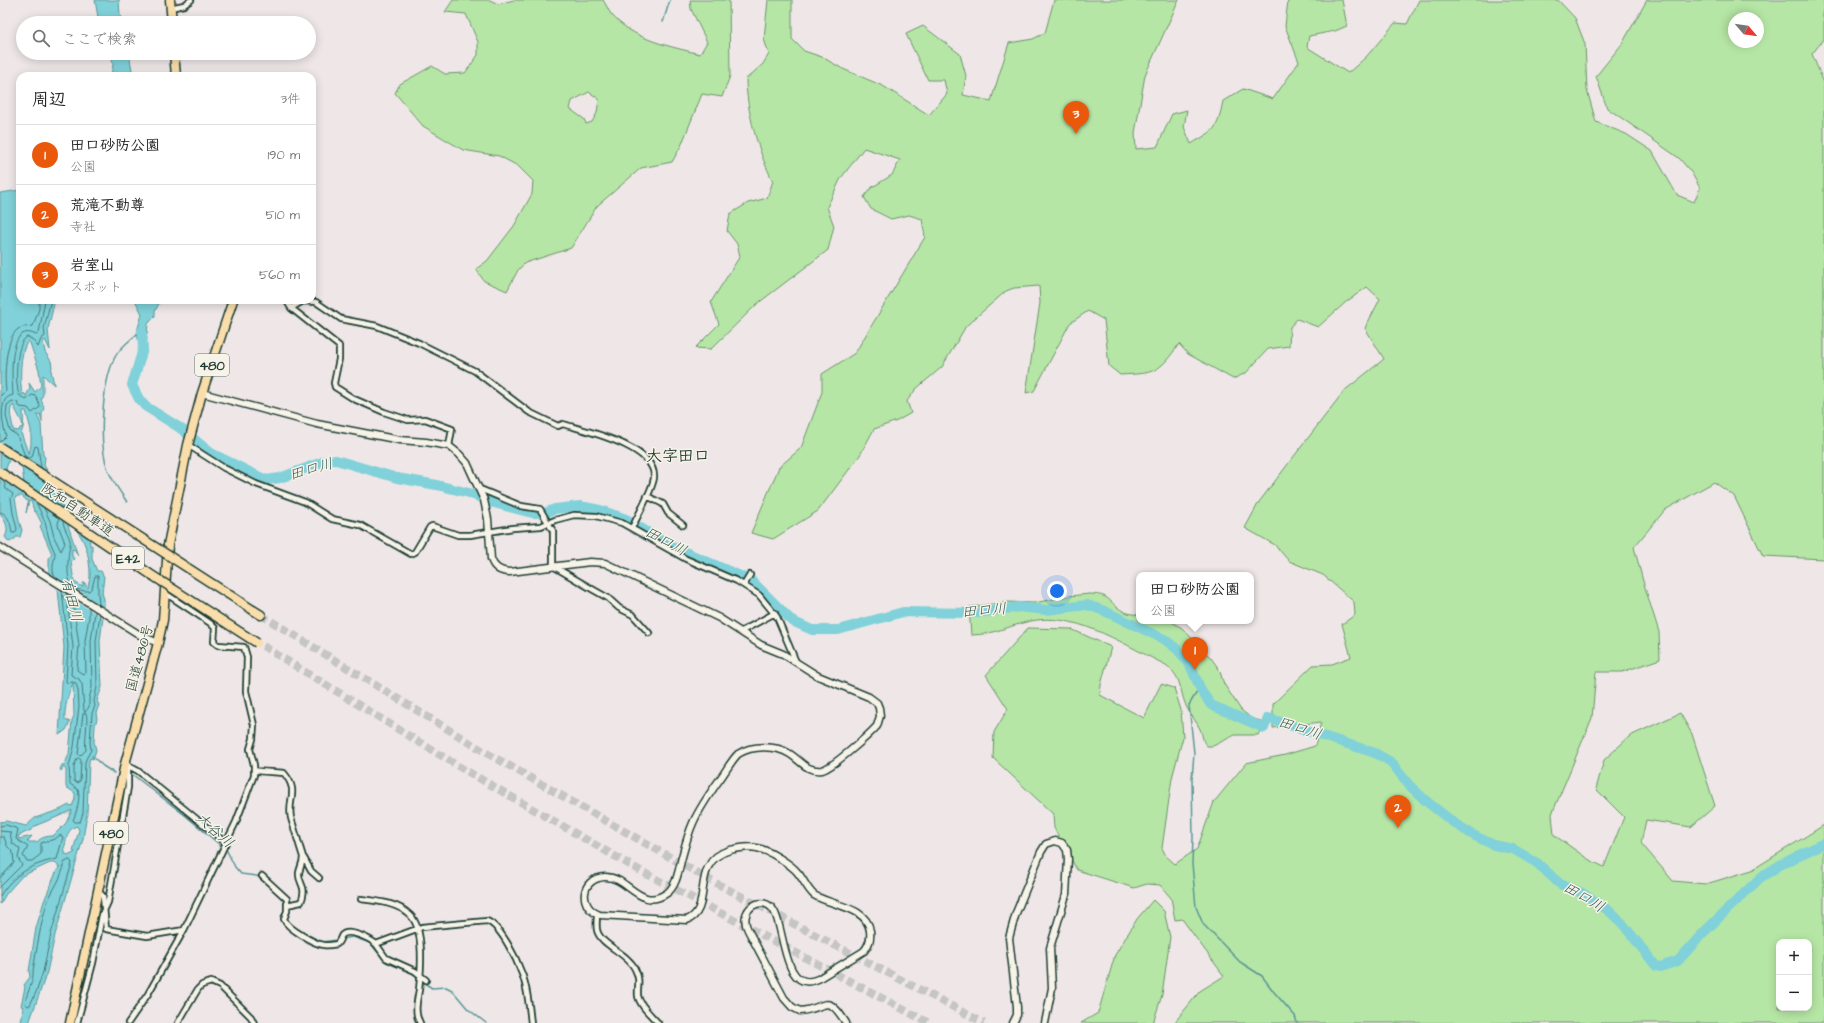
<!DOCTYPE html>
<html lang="ja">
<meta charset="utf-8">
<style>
body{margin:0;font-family:"Architects Daughter","Klee One",sans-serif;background:#f2f2f2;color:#222}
.controls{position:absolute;right:12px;bottom:12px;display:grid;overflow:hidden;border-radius:8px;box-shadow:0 2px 10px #0003}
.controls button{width:36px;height:36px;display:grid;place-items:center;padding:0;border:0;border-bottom:1px solid #e0e0e0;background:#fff;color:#222;font:20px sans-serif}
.compass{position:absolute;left:1728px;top:12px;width:36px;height:36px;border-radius:50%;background:#fff;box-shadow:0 2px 10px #0003;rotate:119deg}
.you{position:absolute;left:1057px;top:591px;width:14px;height:14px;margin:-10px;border:3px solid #fff;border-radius:50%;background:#1a73e8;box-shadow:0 0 0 6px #1a73e833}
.badge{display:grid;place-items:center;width:26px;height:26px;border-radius:50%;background:#ea580c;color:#fff;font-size:13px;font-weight:700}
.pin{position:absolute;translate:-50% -33px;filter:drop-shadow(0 1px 2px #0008)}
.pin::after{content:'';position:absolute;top:21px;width:14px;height:12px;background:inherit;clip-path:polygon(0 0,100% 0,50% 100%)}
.popup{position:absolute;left:1136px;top:572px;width:118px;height:52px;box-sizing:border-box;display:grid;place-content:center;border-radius:8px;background:#fff;filter:drop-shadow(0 1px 3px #0005);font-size:13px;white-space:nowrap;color:#767676}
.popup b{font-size:15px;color:#222}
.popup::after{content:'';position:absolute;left:50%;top:100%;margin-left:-8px;border:8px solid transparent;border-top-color:#fff}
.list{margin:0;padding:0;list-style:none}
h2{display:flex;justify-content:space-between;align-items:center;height:52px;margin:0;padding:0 16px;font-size:17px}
h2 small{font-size:13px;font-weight:400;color:#767676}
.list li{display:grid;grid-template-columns:26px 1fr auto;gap:12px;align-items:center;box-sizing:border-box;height:60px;padding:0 16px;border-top:1px solid #e0e0e0}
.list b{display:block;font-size:15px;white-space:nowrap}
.list p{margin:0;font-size:13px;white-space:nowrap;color:#767676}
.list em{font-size:13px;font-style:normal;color:#767676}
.icon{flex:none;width:22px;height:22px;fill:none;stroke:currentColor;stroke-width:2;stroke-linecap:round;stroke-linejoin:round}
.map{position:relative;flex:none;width:1824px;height:1023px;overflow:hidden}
.search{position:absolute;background:#fff;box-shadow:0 2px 10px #0003;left:16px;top:16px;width:300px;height:44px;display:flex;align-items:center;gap:10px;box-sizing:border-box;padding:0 14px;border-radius:22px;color:#767676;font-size:15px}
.panel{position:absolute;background:#fff;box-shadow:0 2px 10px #0003;left:16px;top:72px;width:300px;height:232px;border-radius:12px}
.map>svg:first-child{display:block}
.green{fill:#b6e6a5;stroke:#6a926c;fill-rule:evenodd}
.water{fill:#80d1d9;stroke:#599697;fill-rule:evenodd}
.pier{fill:#efe7e7}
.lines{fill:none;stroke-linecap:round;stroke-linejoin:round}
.shore{stroke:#467876;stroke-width:1}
.stream{stroke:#599697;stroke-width:1.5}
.river{stroke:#80d1d9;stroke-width:10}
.highway-tunnel{stroke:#c5c5c3;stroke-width:8;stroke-dasharray:8 4;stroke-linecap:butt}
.street-casing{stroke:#1f3d34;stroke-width:8}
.secondary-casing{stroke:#1f3d34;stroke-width:9}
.highway-casing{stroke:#1f3d34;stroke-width:11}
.street{stroke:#f7f3e8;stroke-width:4.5}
.secondary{stroke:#f7f3e8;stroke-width:6}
.highway{stroke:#f9deab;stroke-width:8}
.highway-bridge-casing{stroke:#1f3d34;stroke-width:11;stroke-linecap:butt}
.highway-bridge{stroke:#f9deab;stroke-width:8}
.labels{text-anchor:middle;stroke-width:3;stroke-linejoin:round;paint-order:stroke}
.shield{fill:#f7f3e8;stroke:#60746a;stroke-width:1}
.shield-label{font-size:13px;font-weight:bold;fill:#1f3d34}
.street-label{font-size:14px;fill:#1f3d34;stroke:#f7f3e8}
.water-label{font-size:15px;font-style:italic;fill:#325b55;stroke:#f7f3e8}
.quarter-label{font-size:16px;font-weight:bold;fill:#1f3d34;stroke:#f7f3e8}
</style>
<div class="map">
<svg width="1824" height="1023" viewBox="0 0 1824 1023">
<rect width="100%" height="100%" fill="#efe7e7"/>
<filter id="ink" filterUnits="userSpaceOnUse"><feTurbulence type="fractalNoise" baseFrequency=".025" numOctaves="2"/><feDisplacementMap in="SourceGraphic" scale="8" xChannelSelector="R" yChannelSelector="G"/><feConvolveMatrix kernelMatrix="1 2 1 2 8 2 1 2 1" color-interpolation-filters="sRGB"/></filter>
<g filter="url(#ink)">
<!-- green -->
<path class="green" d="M453,0H490L498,4L514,0H603C606,4 608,10 611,14C633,40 669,46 700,54L707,42L691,9L690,0H729L730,76L722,97L702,94L681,146L672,162L641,168L597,206L571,248L525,263L518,270L507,291L484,281L476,269L487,261L514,226L532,194L533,181L518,166L499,156L463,150L423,126L395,93L400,84L432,66L445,74L465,73L478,55V42L466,14L445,12ZM589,92L599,99L597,113L592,122L586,124L584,119L570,109L572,101Z
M768,0H792V39L804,51L822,57L843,69L883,86L929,115L947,94L944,80H928L906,34L923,26L960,54L966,76L963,95L991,101L1009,43L1033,39L1045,33L1054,0H1179L1145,75L1135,133L1136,149L1157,147L1172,114L1187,110L1184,127L1191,144C1216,129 1217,131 1223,101L1243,89L1273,99L1299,62L1285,26L1288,0H1342L1347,26L1335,31L1309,36L1307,47L1348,73L1366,57L1395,23L1407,24L1419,0H1558L1575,18L1585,44L1587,90L1596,122L1626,134L1652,151L1677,195L1694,202L1700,188L1691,172L1679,158L1607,108L1596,76L1622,44L1647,0H1824V7L1822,13L1824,21V39L1812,54L1824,83V559L1763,556L1734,496L1714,482L1665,510L1634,547L1643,581L1659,632L1660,659L1622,672H1596L1592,718L1552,814L1554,835L1588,859L1604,867L1624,817L1596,789L1604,760L1630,736L1680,713L1692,734L1715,806L1691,827L1646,820L1641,843L1673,881L1706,884L1752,870L1824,825V1023H1174L1200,991L1224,976L1182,919L1175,920L1171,898L1160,885L1147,884L1134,888L1077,870L1054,828L1053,814L993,758L994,732L1008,709L986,675L1028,628L1071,629L1111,647L1101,685L1100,695L1144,718L1161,684L1174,688L1181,710L1183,737L1172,778L1162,848L1166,856L1175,864L1197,849L1214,802L1246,763L1285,755L1315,746L1321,722L1273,728V704L1313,665L1332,664L1351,657L1342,624L1355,615L1354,602L1323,575L1289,561L1275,545L1245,528L1259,502L1344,391L1384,359L1365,328L1380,299L1367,287L1346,302L1318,327L1297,319L1290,327L1289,346L1268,349L1246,373L1233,379L1188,354L1179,344C1158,374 1155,373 1120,375L1109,366L1104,320L1088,311L1070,323L1034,391L1026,393L1040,303L1039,286L1014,288L1006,291L966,326L942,367L916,389L907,401L911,413L897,421L874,429L860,455L818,511L773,539L751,533L779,467L801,448L822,392V374L855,353L925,237L922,219L909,215L891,219L871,209L864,197L871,188L892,175L900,160L864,148L841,178L827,207L834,226L828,250L757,304L711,349L695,348L719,324L711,302L740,256L737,244L727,231L730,214L748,203L767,198L773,181C759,155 746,109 746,79L763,64L769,54L764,39ZM1734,18H1758V42H1734ZM1779,942H1809V1008H1779Z
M1089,594C1112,594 1108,603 1123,611C1128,614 1134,614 1139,615V621H1170L1182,628L1211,658L1219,669L1224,684L1241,710L1251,718L1264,722L1258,735H1235L1213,746H1207C1202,742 1203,735 1200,729C1197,722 1191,716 1187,708C1179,691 1183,678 1166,665C1128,647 1080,614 1037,620C1014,623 995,635 971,635L969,607L1008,602L1034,603L1069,596Z
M1153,900L1164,911L1170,937L1162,995L1153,1023H1081L1098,1013L1115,955L1137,919Z"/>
<!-- water -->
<path class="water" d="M95,0H119L120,15L122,23H99Z
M111,53H129L133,76H117L116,72L115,76H111L113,64Z
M20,190V300H55L48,329L50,350L45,340L43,342L45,352L51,361L52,367L51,371L54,384V385L43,375V395L41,398L44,408L42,413V422L40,414L37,415L41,424L43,455L45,457L44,465L48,472L49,484L61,505L80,523L89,534L90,546L92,545V559L97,571H101L104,577L102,593L104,599V610L100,641L102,687L97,701L99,705L96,713L97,719L95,725L94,742L96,750L93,759L90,758L89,762L87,813L83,839L55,935L47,972L29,1023H21L23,1007L21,1006L25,987L24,985L30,977L29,971L36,928L44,901L57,870L59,869L58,867H60L55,863H50L22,876L6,894L0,904V822L6,821L26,826L35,818L59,810L69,805L72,806L75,799V793L66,787V770L64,767L61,771L60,769L62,765L65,764L69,754L72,720L74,716L73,683C68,694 64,709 65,720L70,722L66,730L59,735L64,647L58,590L49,575V558L52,554L40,526L42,524L36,512L34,511L31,501H29L26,513L28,502L22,496H18L15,498L19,521L22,530L20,537H16L14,540L9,542L5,537C10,528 5,521 0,513V193ZM28,341L30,343L39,370L41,386L35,392L29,383L30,388L26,396L24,393L22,395C20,382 19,352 28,341ZM13,405L22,422L23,427L20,428L19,431L13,430C13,421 7,412 13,405ZM23,411H26L31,430V444L29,455L21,433C25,426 23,419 23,411ZM8,445L12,449L13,454L22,466L24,484L17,488L10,486L6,469L10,456ZM67,522C85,533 90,557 90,576C90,581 88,584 88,588L86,586L85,583H83V587L74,582L71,562L74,559L72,556V549L75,550L78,556ZM72,810L66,823L53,836C48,836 41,837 37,842H27L32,836L19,839L18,836L31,830L37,825L57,817ZM77,826L79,830L73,851L75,852L70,855L65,854V851L63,850C68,843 64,830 77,826Z
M135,300H161L155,311V316L148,324L147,334H145L147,338L146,345C130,341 140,324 142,314Z"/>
<!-- pier -->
<path class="pier" d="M0,468L10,481L11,485L17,486L91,533V540L0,479Z
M47,571L106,608V620L55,588L47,576Z"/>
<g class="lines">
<!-- shore -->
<path class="shore" d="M0,396L6,391C4,376 5,339 18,329C23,326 28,327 33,326L39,309V300
M0,442L6,436C3,427 0,409 5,400C7,397 10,396 13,395C12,380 7,320 36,335L39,333L45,300
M41,467L38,447L35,446L32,457L29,458L25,456L17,435L10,431L6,416L7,405L12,401L17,402L20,407L28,408L32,413L40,407L36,396L32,395L26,400L19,395C15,384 15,343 27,337L32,339L38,347L41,339L45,336L44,328L51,300
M36,502L45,522L49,539L55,553C55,560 50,569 55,577
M44,508L50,521L54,537L61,551L65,543L58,525L59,518
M0,512C9,514 11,525 12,533H15L17,529L13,513L11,498L13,494L6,489L4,481
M63,521C63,529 72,538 70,545C68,553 65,583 74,588C78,590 83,591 89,591L92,588L95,576H98V593L99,605
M62,590L68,646L66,682L67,683L72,682L76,683L78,690L79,706L74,747L69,766L70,784C72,786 76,787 78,790C81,796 76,815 73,820L75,822H80L83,813L85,762L87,757L91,750L90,742L92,713L95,706L94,701L97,687L96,641L100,615
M66,593L73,646L71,675L79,679L82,684L84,711L85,712L89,707V699L92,687L91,641L95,612
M80,602L75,600L73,603L79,645L77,670L84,675L86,673L85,641L89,617V607
M86,713C89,719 84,740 86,750L80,756L78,754L83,714Z
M79,758L81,760L80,781L77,783L74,781V766L77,759Z
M0,826L6,825L18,829L16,839L28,847L23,856L27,861H32L41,854V843L55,839L60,835L63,837L57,859C34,863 12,875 0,896
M0,831L10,832L12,843L20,849L18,858L22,865L0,887
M0,837H4L7,846L13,852L14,863L0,878
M70,860L72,863L51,934L43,972L37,990L30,1005L28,1006L25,1003C27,992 34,981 33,971C37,948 40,926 47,903C52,890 63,877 64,863Z"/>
<!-- stream -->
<path class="stream" d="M663,22L670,0
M127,502C120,492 113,482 108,470C98,443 102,386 114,359C118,349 129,341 137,334
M1200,687L1189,705L1194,753L1192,779L1193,839L1192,864L1196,907L1203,924L1240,962L1262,976L1274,992L1295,1016L1297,1023
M92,756L103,766L114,773
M133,775L186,816L227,851L235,867L241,874L257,876L277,893
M283,898L285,912
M295,928L322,942L337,940
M341,939L353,937L370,943L386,962L411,972L418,978
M421,981L432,988L446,987L452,990L468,1009L486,1023"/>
<!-- river -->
<path class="river" d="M142,331L143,349L132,385L139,399L145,406L180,428L211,453L266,480L280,478L325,461L336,460L397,478L437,485L469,493L494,503L532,513H545L555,509L580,506L600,510L626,519L667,544L752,581L792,621L812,630H838L903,612L977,613L1019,607L1046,610L1087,605L1102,610L1164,639L1177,649L1189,663L1202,692L1211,705L1264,728L1268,718L1375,753L1391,762L1409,785L1426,801L1454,823L1475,836L1494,845L1513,849L1537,863L1560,884L1582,893L1608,910L1622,923L1656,966L1660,967L1678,961L1702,934L1760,878L1780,865L1824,843"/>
<!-- highway-tunnel -->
<path class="highway-tunnel" d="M261,615L485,752L710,880L984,1023
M263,646L458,766L639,870L929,1023"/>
<!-- street casing -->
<g class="street-casing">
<path id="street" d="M170,8L184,5L191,0
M286,300L291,308L339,346V359L334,383L335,387L354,399L384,412L408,420L425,419L452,429L449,446
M291,308L303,301L316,302L341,319L377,326L419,343L475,371L529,412L558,426L563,424C586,431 655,446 654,477C654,487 637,517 632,528
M188,445L224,468L256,484L305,502L332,519L360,525L411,554L415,552L430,527L432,526L458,535H470L513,528L541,526L555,520L574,515L596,516L622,523L686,559L737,581L759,595L777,617L796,662
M480,489L521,506L540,509L553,531V566L592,589L608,598L619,608L633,615L649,633
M647,496L663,504L668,513L683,525
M744,585L750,575
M742,631L775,613
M127,765L138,771L226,843
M254,770C264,773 273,771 284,773C300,792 287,799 291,818C295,831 299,844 303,857C303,863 300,867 299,873C298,884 308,886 301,902L287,905
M304,858L311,871L319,878
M262,876L287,899V911L284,919C287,928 314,944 324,945C328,946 332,945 337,944C340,941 340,938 342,935C349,928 370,939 376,944L422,927L487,921C501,926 517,960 522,974C528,989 529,1007 531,1023
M99,892L103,896L106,929L147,936L184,930
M361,899C378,901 398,903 410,915C425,929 421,971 419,990C417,1001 414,1013 420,1023
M597,914C597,919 596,925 597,930C600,945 628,953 635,969C641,981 637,986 638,996C640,1006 651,1015 658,1023
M376,944L386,958L415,971L426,980
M77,1023L93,963L102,915L108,902L128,787V765
M128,1023L148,994L184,930L236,822L254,775V765L250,749L253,739L254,725L246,691L247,657L244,647L218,645L214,642L215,628L210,623L165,593
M178,1023L198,989L202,985L211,982L220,986L251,1017L254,1023"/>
</g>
<!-- secondary casing -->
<g class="secondary-casing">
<path id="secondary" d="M202,393L317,424L400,440L426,442L449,446L459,454L467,463L484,500L488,519L491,559C494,568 501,572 510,572L590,562L605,563L719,618L761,645L783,654L818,676L869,697L877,703L879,708L880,716L877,726C869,735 832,768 822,770C807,772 801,761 790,754C776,745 752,745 738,754C731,761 726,771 720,779C710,793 700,807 693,823C688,834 685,846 682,857C679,868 677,886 667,893C640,912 628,876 605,877C580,878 578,908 600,915L687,920C715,909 688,862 730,850C738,848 749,846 757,848C768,850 791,864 798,873C804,880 807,889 814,895C831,906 867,906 870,931C871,938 869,945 864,951L818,979C783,995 785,929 774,911C763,893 737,909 748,930L784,998L792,1007L800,1011C827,1009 826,991 846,1023
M0,547L140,635L158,643
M1013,1023L1017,1015V1007L1009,938L1016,913L1041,852L1046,844L1055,841L1062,843L1067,850L1068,859L1066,895L1050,948L1052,988L1045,1023"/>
</g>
<!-- highway casing -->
<g class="highway-casing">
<path id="highway" d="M170,0L172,23
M174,53L176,76
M253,610L261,615
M70,1023L125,764L158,643L163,620L168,545L188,445L202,393L233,300"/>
</g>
<!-- street -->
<use href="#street" class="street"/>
<!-- secondary -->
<use href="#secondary" class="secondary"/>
<!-- highway -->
<use href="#highway" class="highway"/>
<!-- highway-bridge casing -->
<g class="highway-bridge-casing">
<path id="highway-bridge" d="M0,447L253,610
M0,472L150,574L257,643"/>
</g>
<!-- highway-bridge -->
<use href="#highway-bridge" class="highway-bridge"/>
</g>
</g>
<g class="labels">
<!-- shield labels -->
<g class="shield">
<rect x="195" y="354" width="34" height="22" rx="3"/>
<rect x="112" y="547" width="32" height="22" rx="3"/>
<rect x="94" y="822" width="34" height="22" rx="3"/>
</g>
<g class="shield-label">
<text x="212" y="370">480</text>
<text x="128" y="563">E42</text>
<text x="111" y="838">480</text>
</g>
<!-- street labels -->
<g class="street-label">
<text transform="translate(78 509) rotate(34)" y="5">阪和自動車道</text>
<text transform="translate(139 658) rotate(-75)" y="5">国道480号</text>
</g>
<!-- water labels -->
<g class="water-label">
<text transform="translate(311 469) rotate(-16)" y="5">田口川</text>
<text transform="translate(666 541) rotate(28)" y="5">田口川</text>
<text transform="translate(72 600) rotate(76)" y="5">有田川</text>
<text transform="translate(984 610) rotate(-5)" y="5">田口川</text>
<text transform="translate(1300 728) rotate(18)" y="5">田口川</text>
<text transform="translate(215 830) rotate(42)" y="5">大谷川</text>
<text transform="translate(1584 897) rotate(30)" y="5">田口川</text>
</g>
<!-- quarter labels -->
<g class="quarter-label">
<text x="678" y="461">大字田口</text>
</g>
</g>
</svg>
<div class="controls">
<button>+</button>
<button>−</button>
</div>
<svg class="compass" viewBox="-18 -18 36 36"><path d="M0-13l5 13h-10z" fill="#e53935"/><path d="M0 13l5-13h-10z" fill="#767676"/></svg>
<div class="you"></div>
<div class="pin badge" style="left:1195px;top:670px">1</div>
<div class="popup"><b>田口砂防公園</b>公園</div>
<div class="pin badge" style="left:1398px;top:828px">2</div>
<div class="pin badge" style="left:1076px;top:134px">3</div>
<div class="search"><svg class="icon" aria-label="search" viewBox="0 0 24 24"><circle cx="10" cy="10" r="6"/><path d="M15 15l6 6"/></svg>ここで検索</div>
<section class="panel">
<h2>周辺<small>3件</small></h2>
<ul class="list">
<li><span class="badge">1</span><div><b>田口砂防公園</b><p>公園</p></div><em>190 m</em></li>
<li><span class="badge">2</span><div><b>荒滝不動尊</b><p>寺社</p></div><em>510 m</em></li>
<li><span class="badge">3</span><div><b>岩室山</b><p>スポット</p></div><em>560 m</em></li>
</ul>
</section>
</div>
